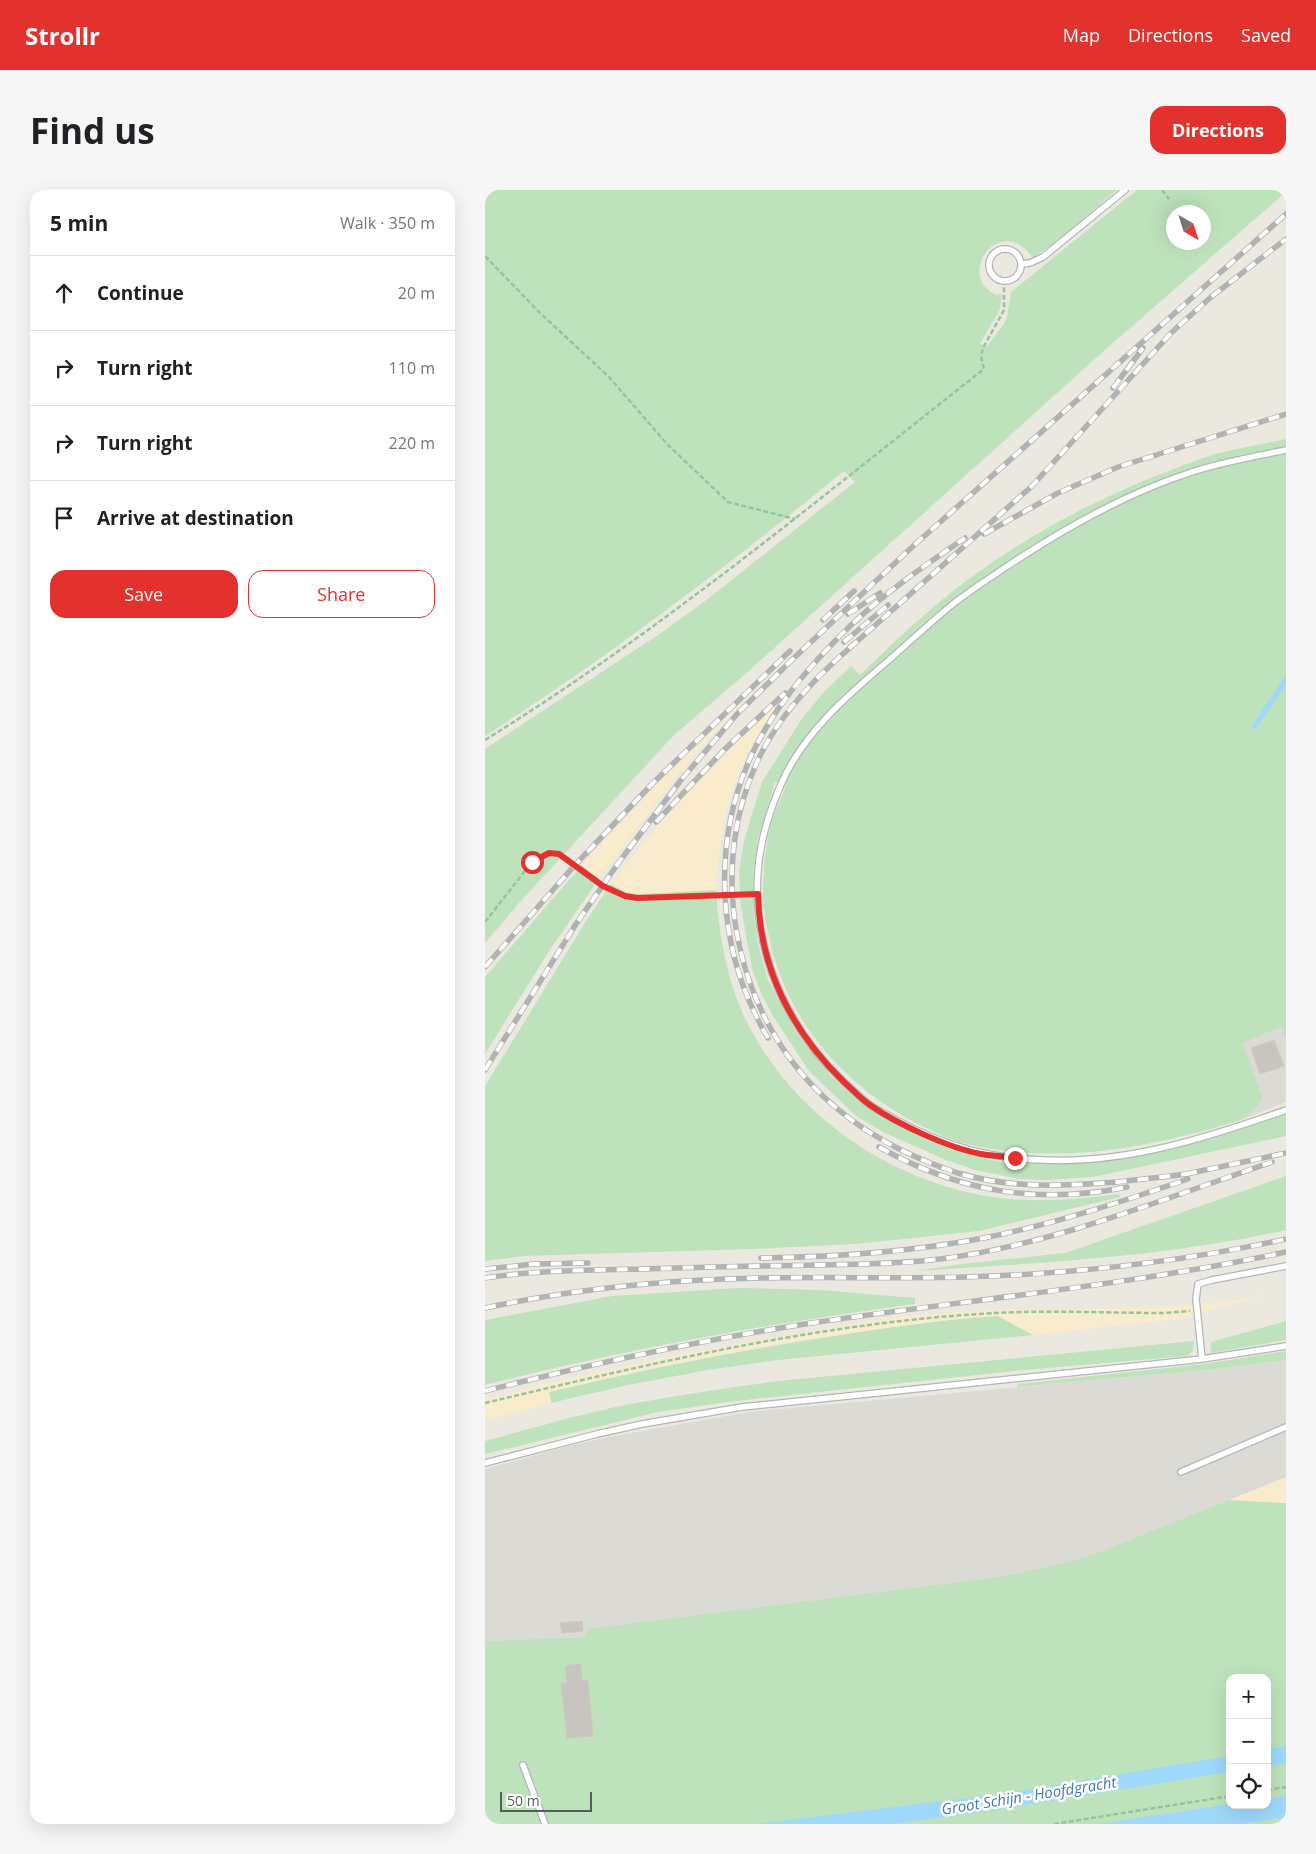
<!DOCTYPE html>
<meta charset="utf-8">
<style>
body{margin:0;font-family:"Open Sans",sans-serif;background:#f6f6f6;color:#202124}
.controls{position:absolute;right:15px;bottom:15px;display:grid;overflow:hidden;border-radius:10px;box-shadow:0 5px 20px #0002}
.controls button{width:45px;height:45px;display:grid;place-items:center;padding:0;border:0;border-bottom:1px solid #e0e0e0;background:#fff;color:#202124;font:25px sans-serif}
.compass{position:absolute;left:681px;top:15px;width:45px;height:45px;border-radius:50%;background:#fff;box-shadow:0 5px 20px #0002;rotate:141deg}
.scale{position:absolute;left:15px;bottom:12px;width:92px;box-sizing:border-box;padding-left:5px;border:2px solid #585c60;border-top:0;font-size:14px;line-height:18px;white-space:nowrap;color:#585c60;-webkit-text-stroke:4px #fff;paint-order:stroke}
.stop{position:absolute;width:15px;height:15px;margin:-11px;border:4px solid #e3312d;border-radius:50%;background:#fff}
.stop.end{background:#e3312d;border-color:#fff;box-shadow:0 1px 5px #0008}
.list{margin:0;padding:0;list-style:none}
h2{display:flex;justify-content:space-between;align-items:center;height:65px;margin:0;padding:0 20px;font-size:21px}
h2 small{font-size:16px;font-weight:400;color:#757577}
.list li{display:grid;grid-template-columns:32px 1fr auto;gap:15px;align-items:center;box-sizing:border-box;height:75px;padding:0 20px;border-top:1px solid #e0e0e0}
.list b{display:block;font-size:19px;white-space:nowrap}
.list em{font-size:16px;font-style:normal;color:#757577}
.actions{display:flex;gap:10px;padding:15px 20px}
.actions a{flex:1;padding:11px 0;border:1px solid #e3312d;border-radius:15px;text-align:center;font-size:18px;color:#e3312d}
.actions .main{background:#e3312d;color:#fff}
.icon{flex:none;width:28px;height:28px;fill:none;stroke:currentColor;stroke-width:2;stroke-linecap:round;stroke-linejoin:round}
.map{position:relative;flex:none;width:801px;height:1634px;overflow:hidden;border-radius:15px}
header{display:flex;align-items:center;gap:30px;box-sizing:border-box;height:70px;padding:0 25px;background:#e3312d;color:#fff}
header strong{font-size:24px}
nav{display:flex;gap:28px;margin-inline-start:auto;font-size:18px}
.intro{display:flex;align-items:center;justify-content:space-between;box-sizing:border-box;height:120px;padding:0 30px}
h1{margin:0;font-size:35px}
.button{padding:12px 22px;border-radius:15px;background:#e3312d;color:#fff;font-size:18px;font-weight:700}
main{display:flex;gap:30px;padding:0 30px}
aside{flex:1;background:#fff;border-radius:15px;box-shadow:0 5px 20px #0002}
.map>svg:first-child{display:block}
.industrial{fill:#dcdad4}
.green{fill:#bee3bc;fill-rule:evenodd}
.sand{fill:#f8eccd}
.water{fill:#9ed9fc}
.building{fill:#c8c4bf;stroke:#d0c9be}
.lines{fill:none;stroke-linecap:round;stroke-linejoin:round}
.service-casing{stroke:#b2b6ba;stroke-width:8}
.path{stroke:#95c3a0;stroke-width:2.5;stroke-dasharray:5 2.5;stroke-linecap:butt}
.service{stroke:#fff;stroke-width:5.5}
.rail-casing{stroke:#b1b2b2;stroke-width:5.5}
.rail{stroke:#fff;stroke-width:4;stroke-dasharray:11;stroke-linecap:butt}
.route{stroke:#e3312d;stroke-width:6}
.labels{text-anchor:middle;stroke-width:5;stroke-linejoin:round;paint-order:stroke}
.water-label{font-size:15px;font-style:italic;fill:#3e7aad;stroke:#fff}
</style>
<header>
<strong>Strollr</strong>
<nav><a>Map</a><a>Directions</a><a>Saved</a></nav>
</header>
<div class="intro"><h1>Find us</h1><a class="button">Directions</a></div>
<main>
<aside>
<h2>5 min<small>Walk · 350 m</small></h2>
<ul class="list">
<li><svg class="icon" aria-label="ahead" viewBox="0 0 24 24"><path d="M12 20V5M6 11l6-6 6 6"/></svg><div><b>Continue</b></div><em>20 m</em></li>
<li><svg class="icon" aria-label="right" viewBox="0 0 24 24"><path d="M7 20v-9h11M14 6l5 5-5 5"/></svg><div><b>Turn right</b></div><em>110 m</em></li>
<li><svg class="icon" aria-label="right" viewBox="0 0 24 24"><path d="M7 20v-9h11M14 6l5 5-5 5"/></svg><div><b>Turn right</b></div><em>220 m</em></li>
<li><svg class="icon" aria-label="arrive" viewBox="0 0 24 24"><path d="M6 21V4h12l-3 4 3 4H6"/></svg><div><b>Arrive at destination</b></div></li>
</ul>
<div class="actions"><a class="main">Save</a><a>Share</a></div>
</aside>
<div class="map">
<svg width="801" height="1634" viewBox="0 0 801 1634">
<rect width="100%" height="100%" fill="#ebe8df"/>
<!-- industrial -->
<path class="industrial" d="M801,816V912L758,929L710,944L724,873Z
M801,1170V1392L99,1447L0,1451V1279L84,1256L119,1248L263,1222L721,1180Z"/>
<!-- green -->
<path class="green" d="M0,0H632L570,53L548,68C543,62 539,56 531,53C501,42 477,89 511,105L517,104L515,119L495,154L502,156L519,134L522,126L526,102L652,0H801V2L621,159L258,486L189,545L35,712L0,753V559L176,443L224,408L370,292L359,281C244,375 126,465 0,546ZM688,22H718V52H688Z
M801,249V849L796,837L757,853L778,909C772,915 766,923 759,928C753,932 744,933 737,935C705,945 672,953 639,958C586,966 534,966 482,954C467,951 452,943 439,937C361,899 301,831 284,746C281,733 278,720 278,708C278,682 280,652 288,627C292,615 299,604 302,591L290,592L273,649L268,684L269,725L273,754L283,790L312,844L346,886L370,908L417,938L444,951L473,962L524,974L604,972L647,966L730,948L801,923V946L608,987L561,990L533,989L490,980L461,970L400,943L371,926L324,881L288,826L276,803L267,778L256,717L254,682L259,651L277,592L316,530L338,503L366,476L375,485C398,463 421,440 445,420C511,363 589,319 670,286C690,279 710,270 730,264C753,258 778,254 801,249Z
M97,675L114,689L66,758L0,864V787Z
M126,694L141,702L151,704L231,700C234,748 243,798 267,842C318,934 419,999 524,1009C561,1012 597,1009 634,1004L635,1007L494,1041L371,1054L268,1059L38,1066L0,1071V896L101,731Z
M801,986V1040C679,1067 555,1073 431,1081L477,1074L580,1063Z
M253,1098L337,1100L430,1108V1114C285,1133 142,1159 0,1195V1130L127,1106Z
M513,1126L548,1145L293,1170L223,1180L143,1195L66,1213L64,1202C162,1179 262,1159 362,1144C412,1136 462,1129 513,1126Z
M801,1131V1150L725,1163L726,1152Z
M709,1151L708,1160L702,1166L529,1181L243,1212L173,1222L0,1264V1251C48,1238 96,1224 145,1214C194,1205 243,1198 293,1191Z
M801,1161V1170L721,1180L532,1197L533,1194L719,1174Z
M744,1310L801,1313V1634H0V1451L99,1447L103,1439L516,1387L580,1373L613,1363ZM745,1488H782V1615H745Z"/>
<!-- sand -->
<path class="sand" d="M272,499L218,554L182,598L114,689L97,675C152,613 211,555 272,499Z
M290,514L293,516C284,529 274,541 267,555C243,600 233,649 231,700L151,704L141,702L126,694C175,629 231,571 290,514Z
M778,1105L700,1128L548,1145L513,1126L471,1129L409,1137L296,1153L158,1180L64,1202L66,1213L0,1230V1209C101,1183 203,1162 306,1145C344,1138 384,1130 423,1126C521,1116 620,1122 719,1115C739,1113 758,1108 778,1105Z
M801,1287V1313L744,1310Z"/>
<!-- water -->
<path class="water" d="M801,485V495L772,537L768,540L766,537Z
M801,1556V1573L782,1576V1559Z
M745,1566V1582L501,1621L409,1634H271L523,1603Z
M801,1606V1627L759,1634H613L745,1614L782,1615V1609Z"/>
<!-- building -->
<path class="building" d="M789,850L799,876L775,884L766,858Z
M97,1431L98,1441L77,1443L75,1433Z
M96,1474L97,1490L103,1491L108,1546L82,1548L76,1494L82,1492L80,1476Z"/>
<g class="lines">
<!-- service casing -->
<g class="service-casing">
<path id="service" d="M504 75a16 16 0 1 1 32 0a16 16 0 1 1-32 0Z
M536,74L545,73L558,67L640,0
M801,260C768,267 736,272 704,283C639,304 578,339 521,377C502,390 481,403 463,418C443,435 424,452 404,470C363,505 320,541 297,592C285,619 275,651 273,681C267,760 301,837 358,891C367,899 375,908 385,915C392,920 401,924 409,929C459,956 502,968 558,970C642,974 724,947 801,920
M717,1169L711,1109L713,1094L727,1090L801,1076
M0,1273L112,1244L157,1234L257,1217L717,1169L801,1156
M696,1282L801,1237
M38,1575L60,1634"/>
</g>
<!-- path -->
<path class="path" d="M677,0L684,9
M0,66L54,122L124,187L182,254L243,312L310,329
M0,550C176,441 336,307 499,179L496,166L498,158L519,120V92
M0,732L47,672L64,663L74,664L83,669L118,695L140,706L152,708L263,704
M0,1213C168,1173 338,1132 511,1123C566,1120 622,1123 678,1123L705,1121
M782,1600L801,1597
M569,1634L745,1606"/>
<!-- service -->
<use href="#service" class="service"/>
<!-- rail casing -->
<g class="rail-casing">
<path id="rail" d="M628,198L658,158
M499,344L573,303L633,277L801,224
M363,424L395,403
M338,430L369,401
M359,452L403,415
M171,632L239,560L300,503
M0,777L90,675L168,593L305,461
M283,848C232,762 225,655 267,564C288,519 327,473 363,438C398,404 439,376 480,348
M0,880L91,734L134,672L196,590L253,523L310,467L426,358L801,24
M394,957C474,1002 553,1015 642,997
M707,983C682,987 657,989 632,992C578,996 526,999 473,983C424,967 377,943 339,907C247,821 219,673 278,560C296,526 322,497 350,471L547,296L687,142L726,107L801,49
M701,984L801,963
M276,1068C351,1067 425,1062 499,1048C569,1034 636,1012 703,989
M0,1079L49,1074L103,1073
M0,1088C53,1080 107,1080 161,1079C219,1077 276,1076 334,1075C374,1074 415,1074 455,1069C568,1055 680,1008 787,972
M0,1118C79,1101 160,1092 241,1089C320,1086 400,1089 480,1087C587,1084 696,1072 801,1049
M0,1201C106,1174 212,1151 320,1134C480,1110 642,1096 801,1062"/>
</g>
<!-- rail -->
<use href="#rail" class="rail"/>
</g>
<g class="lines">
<!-- route -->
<path class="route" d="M47,672L64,663L74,664L118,696L140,706L152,708L273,704C274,777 307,842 359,892C368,900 376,909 385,915C412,934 464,958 496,964C508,966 519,966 530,968"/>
</g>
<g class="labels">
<!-- water labels -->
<g class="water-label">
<text transform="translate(544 1606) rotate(-9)" y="5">Groot Schijn - Hoofdgracht</text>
</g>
</g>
</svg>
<div class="controls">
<button>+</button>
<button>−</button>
<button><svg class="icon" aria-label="locate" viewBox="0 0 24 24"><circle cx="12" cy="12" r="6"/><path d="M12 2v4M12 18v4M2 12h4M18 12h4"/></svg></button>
</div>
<svg class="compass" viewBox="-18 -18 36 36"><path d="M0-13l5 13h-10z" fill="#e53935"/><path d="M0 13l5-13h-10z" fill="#757577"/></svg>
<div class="scale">50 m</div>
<div class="stop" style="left:47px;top:672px"></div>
<div class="stop end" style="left:530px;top:968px"></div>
</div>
</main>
